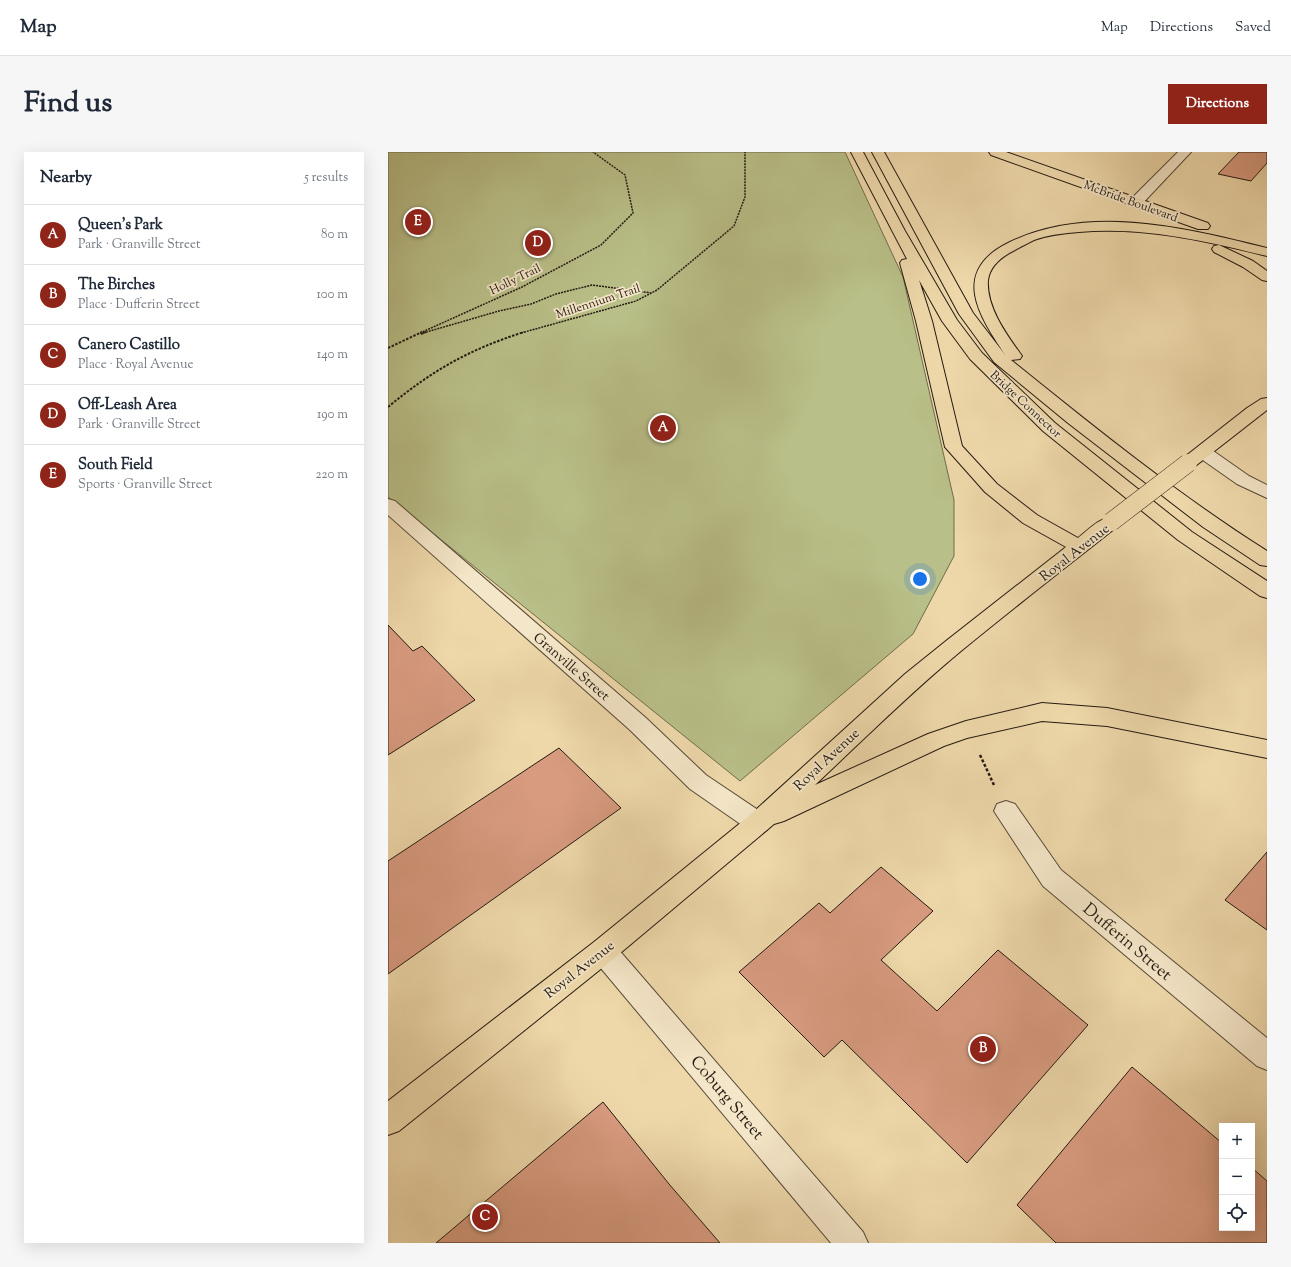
<!DOCTYPE html>
<meta charset="utf-8">
<style>
body{margin:0;font-family:"Sorts Mill Goudy",serif;background:#f6f6f7;color:#1f2937}
.controls{position:absolute;right:12px;bottom:12px;display:grid;overflow:hidden;border-radius:0px;box-shadow:0 4px 16px #0002}
.controls button{width:36px;height:36px;display:grid;place-items:center;padding:0;border:0;border-bottom:1px solid #e0e1e3;background:#fff;color:#1f2937;font:20px sans-serif}
.you{position:absolute;left:532px;top:427px;width:14px;height:14px;margin:-10px;border:3px solid #fff;border-radius:50%;background:#1a73e8;box-shadow:0 0 0 6px #1a73e833}
.badge{display:grid;place-items:center;width:26px;height:26px;border-radius:50%;background:#8f2418;color:#fff;font-size:13px;font-weight:700}
.pin{position:absolute;translate:-50% -50%;border:2px solid #fff;box-shadow:0 1px 4px #0006}
.list{margin:0;padding:0;list-style:none}
h2{display:flex;justify-content:space-between;align-items:center;height:52px;margin:0;padding:0 16px;font-size:17px}
h2 small{font-size:13px;font-weight:400;color:#747a83}
.list li{display:grid;grid-template-columns:26px 1fr auto;gap:12px;align-items:center;box-sizing:border-box;height:60px;padding:0 16px;border-top:1px solid #e0e1e3}
.list b{display:block;font-size:15px;white-space:nowrap}
.list p{margin:0;font-size:13px;white-space:nowrap;color:#747a83}
.list em{font-size:13px;font-style:normal;color:#747a83}
.icon{flex:none;width:22px;height:22px;fill:none;stroke:currentColor;stroke-width:2;stroke-linecap:round;stroke-linejoin:round}
.map{position:relative;flex:none;width:879px;height:1091px;overflow:hidden;border-radius:0px}
header{display:flex;align-items:center;gap:24px;box-sizing:border-box;height:56px;padding:0 20px;background:#fff;border-bottom:1px solid #e0e1e3}
header strong{font-size:19px}
nav{display:flex;gap:22px;margin-inline-start:auto;font-size:14px}
.intro{display:flex;align-items:center;justify-content:space-between;box-sizing:border-box;height:96px;padding:0 24px}
h1{margin:0;font-size:28px}
.button{padding:10px 18px;border-radius:0px;background:#8f2418;color:#fff;font-size:14px;font-weight:700}
main{display:flex;gap:24px;padding:0 24px}
aside{flex:1;background:#fff;border-radius:0px;box-shadow:0 4px 16px #0002}
.map>svg:first-child{display:block}
.green{fill:#b9bf88;stroke:#6e6c4d}
.building{fill:#d89b80;stroke:#241a12}
.lines{fill:none;stroke-linecap:round;stroke-linejoin:round}
.minor-casing{stroke:#564a38;stroke-width:2}
.major-casing{stroke:#241a12;stroke-width:2}
.path-far2{stroke:#241a12;stroke-width:1.5;stroke-dasharray:2 1;stroke-linecap:butt}
.path-far1{stroke:#241a12;stroke-width:2;stroke-dasharray:2.5 1.5;stroke-linecap:butt}
.path{stroke:#241a12;stroke-width:2.5;stroke-dasharray:3 2;stroke-linecap:butt}
.minor{fill:#f4e6c8;fill-rule:evenodd}
.major{fill:#eed8aa;fill-rule:evenodd}
.major-bridge-casing{stroke:#241a12;stroke-width:19;stroke-linecap:butt}
.major-bridge{stroke:#eed8aa;stroke-width:18}
.labels{text-anchor:middle;stroke-width:3.5;stroke-linejoin:round;paint-order:stroke}
.far-street-label{font-size:12px;fill:#241a12;stroke:#f4e6c8}
.street-label{font-size:14px;fill:#241a12;stroke:#f4e6c8}
.near-street-label{font-size:17px;fill:#241a12;stroke:#f4e6c8}
</style>
<header>
<strong>Map</strong>
<nav><a>Map</a><a>Directions</a><a>Saved</a></nav>
</header>
<div class="intro"><h1>Find us</h1><a class="button">Directions</a></div>
<main>
<aside>
<h2>Nearby<small>5 results</small></h2>
<ul class="list">
<li><span class="badge">A</span><div><b>Queen's Park</b><p>Park · Granville Street</p></div><em>80 m</em></li>
<li><span class="badge">B</span><div><b>The Birches</b><p>Place · Dufferin Street</p></div><em>100 m</em></li>
<li><span class="badge">C</span><div><b>Canero Castillo</b><p>Place · Royal Avenue</p></div><em>140 m</em></li>
<li><span class="badge">D</span><div><b>Off-Leash Area</b><p>Park · Granville Street</p></div><em>190 m</em></li>
<li><span class="badge">E</span><div><b>South Field</b><p>Sports · Granville Street</p></div><em>220 m</em></li>
</ul>
</aside>
<div class="map">
<svg width="879" height="1091" viewBox="0 0 879 1091">
<rect width="100%" height="100%" fill="#eed8aa"/>
<filter id="stains"><feTurbulence type="fractalNoise" baseFrequency=".005" numOctaves="4"/><feColorMatrix values="0 0 0 0 .2 0 0 0 0 .09 0 0 0 0 .02 0 0 0 .5 -.17"/></filter>
<radialGradient id="worn" r=".72"><stop offset=".6" stop-color="#630" stop-opacity="0"/><stop offset="1" stop-color="#630" stop-opacity=".3"/></radialGradient>
<!-- green -->
<path class="green" d="M0,0H457L515,125L566,348V404L525,482L352,629L0,345Z"/>
<!-- building -->
<path class="building" d="M851,0H879V11L863,29L830,22Z
M0,473L25,499L34,494L87,548L0,603Z
M171,596L233,656L0,822V709Z
M879,700V778L837,748Z
M493,715L545,759L493,808L549,859L610,798L700,873L579,1011L454,888L436,905L351,820L431,751L442,761Z
M744,915L834,991V1076H864V1016L879,1029V1091H668L629,1053Z
M215,950L281,1032L332,1091H48Z"/>
<g class="lines">
<!-- minor casing -->
<g class="minor-casing">
<path id="minor" d="M790,0H803L753,53H743L742,50L743,47Z
M815,295L821,296L861,324L879,333V346L849,332L809,304L806,300L809,296Z
M0,347L7,349L258,566L318,623L379,664L382,671L379,678L370,681L361,678L302,637L242,578L0,363Z
M618,649L627,652L673,718L879,886V918L869,914L655,734L606,659L609,652Z
M215,787L224,790L475,1080L480,1091H443L206,808L202,799L206,790Z"/>
</g>
<!-- major casing -->
<g class="major-casing">
<path id="major" d="M463,0H475L517,79L569,168L594,201L667,271L804,380L879,429V446L872,444L790,388L655,279L582,207L554,169L531,128L544,169L574,294L609,332L649,363L690,386C702,377 714,362 730,366L732,370L730,374C677,416 624,457 573,499C522,541 475,588 427,633L540,582L578,569L654,551L719,556L879,588V606L719,574L654,569L579,586L556,594L396,669L386,672L224,808L11,979L0,983V949L206,790L361,664L517,522L558,489L678,395L635,371L597,340L557,295L528,169L512,111L514,108L519,107Z
M484,0H496L585,161L618,204C591,164 562,120 620,91C700,51 797,76 879,96V104C818,89 754,74 691,80C676,81 660,83 646,88C640,91 634,94 627,98C615,104 602,113 600,128C598,155 619,183 634,204L632,207L623,208C706,275 789,342 879,399V414L872,413L815,375L680,271L606,210L571,162Z
M601,0H618L820,71L822,74L820,77H810L603,3Z
M831,93L865,109L879,119V129L874,128L855,115L826,100L824,97L826,94Z
M879,246V258L806,315L800,316L794,315L791,311L794,307L859,256L873,247Z"/>
</g>
<!-- path-far2 -->
<path class="path-far2" d="M32,181L134,135L213,93L245,61L237,23L205,0
M35,181L111,159L143,152L168,142L204,133L264,141
M133,181L248,149L269,138L346,74L357,45V0"/>
<!-- path-far1 -->
<path class="path-far1" d="M33,182L38,180
M0,196L34,180
M0,255C45,218 80,198 136,180"/>
<!-- path -->
<path class="path" d="M592,603L606,633"/>
<!-- minor -->
<use href="#minor" class="minor"/>
<!-- major -->
<use href="#major" class="major"/>
<!-- major-bridge casing -->
<g class="major-bridge-casing">
<path id="major-bridge" d="M723,370L800,311"/>
</g>
<!-- major-bridge -->
<use href="#major-bridge" class="major-bridge"/>
</g>
<g class="labels">
<!-- far-street labels -->
<g class="far-street-label">
<text transform="translate(743 49) rotate(20)" y="4">McBride Boulevard</text>
<text transform="translate(127 127) rotate(-26)" y="4">Holly Trail</text>
<text transform="translate(210 149) rotate(-18)" y="4">Millennium Trail</text>
<text transform="translate(638 252) rotate(43)" y="4">Bridge Connector</text>
</g>
<!-- street labels -->
<g class="street-label">
<text transform="translate(686 400) rotate(-38)" y="5">Royal Avenue</text>
<text transform="translate(184 514) rotate(41)" y="5">Granville Street</text>
<text transform="translate(438 607) rotate(-43)" y="5">Royal Avenue</text>
<text transform="translate(191 817) rotate(-38)" y="5">Royal Avenue</text>
</g>
<!-- near-street labels -->
<g class="near-street-label">
<text transform="translate(740 789) rotate(40)" y="6">Dufferin Street</text>
<text transform="translate(340 945) rotate(50)" y="6">Coburg Street</text>
</g>
</g>
<rect width="100%" height="100%" filter="url(#stains)"/>
<rect width="100%" height="100%" fill="url(#worn)"/>
</svg>
<div class="controls">
<button>+</button>
<button>−</button>
<button><svg class="icon" aria-label="locate" viewBox="0 0 24 24"><circle cx="12" cy="12" r="6"/><path d="M12 2v4M12 18v4M2 12h4M18 12h4"/></svg></button>
</div>
<div class="you"></div>
<div class="pin badge" style="left:275px;top:276px">A</div>
<div class="pin badge" style="left:595px;top:897px">B</div>
<div class="pin badge" style="left:97px;top:1065px">C</div>
<div class="pin badge" style="left:150px;top:91px">D</div>
<div class="pin badge" style="left:30px;top:70px">E</div>
</div>
</main>
